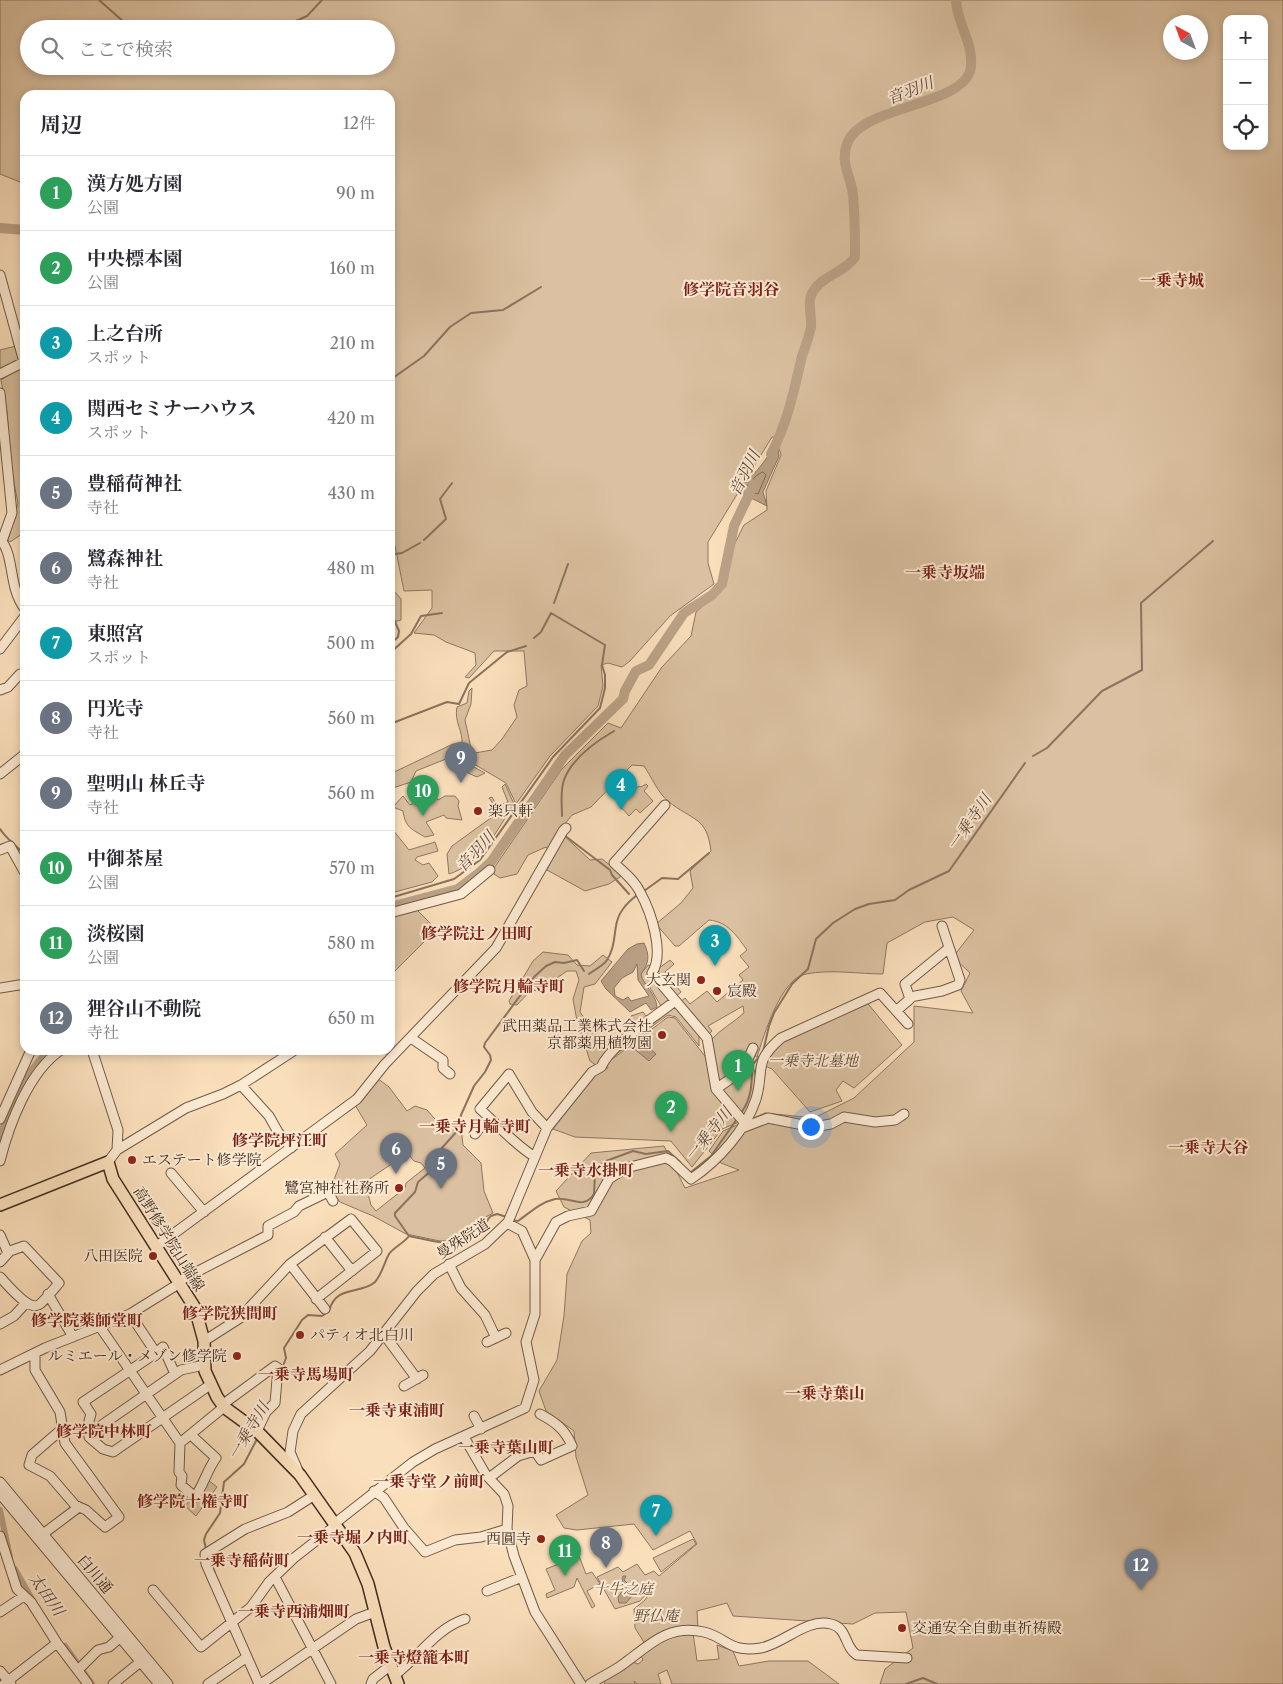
<!DOCTYPE html>
<html lang="ja">
<meta charset="utf-8">
<style>
body{margin:0;font-family:"Libre Caslon Text","Noto Serif JP",serif;background:#f2f2f3;color:#2b2b33}
.controls{position:absolute;right:15px;top:15px;display:grid;overflow:hidden;border-radius:10px;box-shadow:0 2px 8px #0003}
.controls button{width:45px;height:45px;display:grid;place-items:center;padding:0;border:0;border-bottom:1px solid #e1e1e2;background:#fff;color:#2b2b33;font:25px sans-serif}
.compass{position:absolute;left:1163px;top:15px;width:45px;height:45px;border-radius:50%;background:#fff;box-shadow:0 2px 8px #0003;rotate:319deg}
.you{position:absolute;left:810px;top:1126px;width:18px;height:18px;margin:-12px;border:4px solid #fff;border-radius:50%;background:#1a73e8;box-shadow:0 0 0 8px #1a73e833}
.badge{display:grid;place-items:center;width:32px;height:32px;border-radius:50%;background:#db2777;color:#fff;font-size:16px;font-weight:700}
.pin{position:absolute;translate:-50% -41px;filter:drop-shadow(0 1px 2px #0008)}
.pin::after{content:'';position:absolute;top:26px;width:18px;height:15px;background:inherit;clip-path:polygon(0 0,100% 0,50% 100%)}
.list{margin:0;padding:0;list-style:none}
h2{display:flex;justify-content:space-between;align-items:center;height:65px;margin:0;padding:0 20px;font-size:21px}
h2 small{font-size:16px;font-weight:400;color:#7c7c81}
.list li{display:grid;grid-template-columns:32px 1fr auto;gap:15px;align-items:center;box-sizing:border-box;height:75px;padding:0 20px;border-top:1px solid #e1e1e2}
.list b{display:block;font-size:19px;white-space:nowrap}
.list p{margin:0;font-size:16px;white-space:nowrap;color:#7c7c81}
.list em{font-size:16px;font-style:normal;color:#7c7c81}
.icon{flex:none;width:28px;height:28px;fill:none;stroke:currentColor;stroke-width:2;stroke-linecap:round;stroke-linejoin:round}
.map{position:relative;flex:none;width:1283px;height:1684px;overflow:hidden}
.search{position:absolute;background:#fff;box-shadow:0 2px 8px #0003;left:20px;top:20px;width:375px;height:55px;display:flex;align-items:center;gap:12px;box-sizing:border-box;padding:0 18px;border-radius:28px;color:#7c7c81;font-size:19px}
.panel{position:absolute;background:#fff;box-shadow:0 2px 8px #0003;left:20px;top:90px;width:375px;height:965px;border-radius:15px}
.map>svg:first-child{display:block}
.green{fill:#dbc1a1;stroke:#8e7762;fill-rule:evenodd}
.water{fill:#bba287;stroke:#8b735f;fill-rule:evenodd}
.lines{fill:none;stroke-linecap:round;stroke-linejoin:round}
.shore{stroke:#7e6854;stroke-width:1}
.stream{stroke:#8b735f;stroke-width:2}
.canal{stroke:#bba287;stroke-width:6}
.river{stroke:#bba287;stroke-width:10}
.minor-casing{stroke:#705a48;stroke-width:11}
.major-casing{stroke:#422d22;stroke-width:14}
.minor{stroke:#fcead3;stroke-width:9}
.major{stroke:#fadfbb;stroke-width:11}
.poi-dot{fill:#8f2418;stroke:#fcead3;stroke-width:2}
.labels{text-anchor:middle;stroke-width:4;stroke-linejoin:round;paint-order:stroke}
.poi-label{font-size:15px;fill:#422d22;stroke:#fcead3;text-anchor:end}
.park-label{font-size:15px;font-style:italic;fill:#614b3b;stroke:#fcead3}
.street-label{font-size:15px;fill:#422d22;stroke:#fcead3}
.water-label{font-size:16px;font-style:italic;fill:#604a3b;stroke:#fcead3}
.neighbourhood-label{font-size:16px;font-weight:bold;fill:#7a1f14;stroke:#fcead3}
</style>
<div class="map">
<svg width="1283" height="1684" viewBox="0 0 1283 1684">
<rect width="100%" height="100%" fill="#fadfbb"/>
<filter id="stains"><feTurbulence type="fractalNoise" baseFrequency=".004" numOctaves="4"/><feColorMatrix values="0 0 0 0 .2 0 0 0 0 .09 0 0 0 0 .02 0 0 0 .5 -.17"/></filter>
<radialGradient id="worn" r=".72"><stop offset=".6" stop-color="#630" stop-opacity="0"/><stop offset="1" stop-color="#630" stop-opacity=".3"/></radialGradient>
<!-- green -->
<path class="green" d="M0,0H1283V1684H880L885,1669L913,1648L906,1612L875,1613L853,1624L733,1616L727,1603L697,1611L698,1629C678,1630 660,1629 645,1644L635,1628L634,1609L645,1600L655,1584L640,1601L615,1609L597,1577L618,1567L623,1572L637,1564L645,1575L654,1571L659,1576L697,1544L690,1531L653,1550L634,1524L577,1530L564,1528L556,1515L588,1495L576,1457L574,1431L546,1411L539,1391L557,1360L564,1316L567,1274L582,1241L591,1233L590,1220L564,1207L556,1191L591,1153L664,1146L685,1188L739,1170L721,1163L709,1151L723,1131L765,1113L814,1118L854,1098L914,1042V1006L973,1013L961,991L970,973L953,957L974,930L953,917L925,922L887,943L883,974C859,974 831,969 806,974C781,978 764,1035 757,1057L748,1052L740,1071L721,1084L718,1082L712,1039C721,1029 733,1023 744,1013L743,1006L708,1026L712,1031L707,1036L680,1002L685,998L690,1004L707,991L717,1002L743,980L739,975L749,967L740,956L747,950C736,935 728,922 709,920L679,946H675L656,924L681,903L693,888L690,871L711,851C707,816 692,821 668,801C658,793 651,776 644,766L632,765L591,807L572,815L559,831L590,860L602,859L623,875L609,884L585,891L547,870L553,856L546,847L528,855L517,874L500,878L494,874V868L561,770L608,723L621,728L662,667L691,636L696,612L725,587L730,553L744,525L767,510L766,491L781,455L776,437H772L708,542V563L714,584L670,616L630,661L622,667L608,663L601,665L603,686L598,706L550,756L516,804L506,783L474,764L475,753L492,750L502,739L517,717L514,705L519,690L527,686L524,651H494L469,678L465,677L476,665L475,653L446,642L434,635L414,633L432,608V590L404,591L395,546L390,540V95H25V184L0,174ZM1227,19H1264V146H1227ZM1170,22H1200V52H1170ZM29,29H386V66H29Z
M16,346L20,358L17,362L0,369V350Z
M25,364V532L10,542L8,540L18,503L11,469L7,412L1,380Z
M394,591L401,599V620L390,623V593Z
M472,688L471,704L465,720L472,753V766L485,773L477,777L468,773L461,764L453,767L446,759L416,771L411,782L390,789V774L453,744L462,745C463,729 454,723 457,707L467,703L469,691Z
M505,784L514,804C497,830 481,864 449,874L447,854L452,846L499,812L489,798L492,797L497,806L508,802L502,787Z
M646,784L648,786L644,791L653,801L640,813L636,809L629,816L620,806L626,800L624,798L639,786L641,787Z
M432,793L438,800L445,796H455L459,801L458,806L462,820L446,818L444,815L426,822L434,835L425,837C411,829 405,827 403,811L393,807L403,796L410,805Z
M393,830L409,850L435,842L438,851L417,857L415,860L423,865L429,863L438,876L432,882L391,893L390,891V831Z
M417,910L434,927L423,943L390,976V917Z
M543,952L568,955L577,965L590,966L603,955L612,962L595,984L584,987L580,1012L601,1042L614,1040L634,1027L631,1016L643,1012L646,1016L674,1006L699,1035V1046L676,1017L668,1015C644,1031 622,1053 597,1066L590,1061L577,1021L573,999L579,980L576,971H567L538,991L531,990L517,1005L510,1004L509,1001L533,961Z
M670,960L674,964L665,972L681,992L675,997L655,971Z
M648,965L653,967L671,1000L661,1006L649,986L642,981L641,974Z
M864,999L902,1045L854,1088L843,1081L836,1090L842,1101L810,1112L772,1069L761,1064L772,1045Z
M668,1017L675,1018L712,1065L714,1090L739,1122L722,1129L692,1167L671,1141L575,1137L553,1129L595,1073L608,1068L607,1063Z
M750,1063C763,1078 750,1103 744,1119L720,1090Z
M377,1078L389,1087L407,1111L415,1106L427,1110L442,1127H461L463,1145L481,1163L484,1191L493,1213L486,1217L478,1232L460,1240L440,1241L406,1234L373,1216L340,1202L330,1190L340,1164L335,1154L367,1125L355,1105L370,1090ZM400,1145L414,1161L421,1163L425,1168L406,1183L405,1188L376,1211L371,1205L365,1182L393,1163L389,1155Z
M208,1480L217,1487L196,1516L185,1506L192,1498L196,1501L207,1486Z
M693,1539L696,1544L661,1572L653,1558Z
M579,1556L586,1574L592,1572L600,1584L587,1591L595,1606L592,1608L577,1578L574,1587L547,1598L546,1594L555,1590L546,1569Z
M693,1633L697,1661L719,1659L717,1645L733,1651L739,1666L769,1661H808L839,1684H672L667,1670L658,1674L661,1684H637L634,1681L635,1684H605L603,1678L621,1668L625,1670L622,1666L630,1661L638,1664L643,1660L640,1653L674,1635Z"/>
<!-- water -->
<path class="water" d="M777,442L779,456L763,492L767,506L733,489C752,481 766,460 777,442Z
M644,943C650,956 649,963 641,974C643,986 656,993 657,1007L651,1010L646,1003L630,1012L606,989L601,981L628,949L637,944ZM637,964L638,980L649,996L631,1001L628,997L623,1000L615,996L614,988L622,978L633,972Z
M643,1042L656,1054L649,1061L632,1047Z
M623,1576H626L624,1580L627,1583L626,1592L633,1595L626,1603H619L618,1597L621,1593Z"/>
<g class="lines">
<!-- shore -->
<path class="shore" d="M763,472L766,475L758,494L747,490L746,487L756,476Z"/>
<!-- stream -->
<path class="stream" d="M99,0L125,23L142,29
M164,29H176
M278,29L307,16L322,0
M390,314L394,296
M390,380L424,356L450,327L471,313L503,310L541,287
M424,540L446,519L440,499L452,483
M395,554L402,553L420,543
M554,603L568,564
M390,610L399,631L398,637L390,644
M390,653L411,634L421,616L442,613
M390,724L447,702L459,704L469,683L507,652L526,646
M1033,756L1047,748L1102,691L1142,670L1141,603L1213,541
M562,816C562,805 560,791 564,780C572,758 595,742 614,731
M0,829C6,838 13,843 21,851L25,852
M564,835L610,870L612,875L629,894
M644,891L662,878L678,879L709,853
M390,898L454,879L480,860L553,757L600,708L605,688V675L602,665L605,645L551,613L541,632L534,638
M589,974C594,970 603,966 607,960C614,949 614,938 616,926C618,912 627,903 637,895
M763,1052L769,1026L774,1013L792,984L808,969L816,939L833,923L855,909L869,904L895,900L909,890L949,871L1025,763
M741,1113C752,1098 752,1083 752,1065L760,1056
M690,1173L711,1156L737,1119
M511,1220L518,1221C531,1212 539,1203 555,1199C571,1196 583,1211 594,1194L595,1174L598,1167L606,1161L633,1151L646,1154L668,1151L680,1162
M409,1236L395,1216V1213L415,1192L418,1182L431,1171L441,1149L458,1130L461,1115L474,1086L485,1072L491,1060L490,1055L484,1047L485,1043L534,977L546,966L555,962L564,963L577,960L584,971
M282,1369L286,1358L284,1348L302,1320L308,1315L322,1316L329,1311C336,1284 361,1295 375,1282C382,1274 384,1263 389,1254C394,1247 404,1243 409,1236C431,1240 462,1252 481,1232C485,1227 486,1220 491,1216L497,1214L507,1217
M206,1549L204,1540L206,1534L220,1513L224,1482L244,1464L258,1437
M210,1561L215,1573
M906,1684L923,1678L937,1684"/>
<!-- canal -->
<path class="canal" d="M0,1510L10,1557
M15,1569L32,1599
M65,1646L92,1684"/>
<!-- river -->
<path class="river" d="M0,228L25,230
M771,454C788,422 794,390 802,356C805,347 809,337 811,327C812,315 806,300 814,290C824,275 845,272 855,257C855,236 855,216 853,195C851,176 840,164 847,144C860,104 968,107 971,66C973,41 957,24 956,0
M390,907L458,889L479,873L491,862L565,755L623,699L625,691L636,671L649,665L684,613L712,595L722,584L734,526L754,484
M0,1142C10,1110 25,1073 52,1050"/>
<!-- minor casing -->
<g class="minor-casing">
<path id="minor" d="M0,275L24,362L0,374
M0,393L12,513L2,541
M0,539C15,555 8,588 25,609
M0,649L25,616
M0,690L8,687L20,674H25
M0,774L25,754
M665,805L614,863C623,871 635,881 640,892C651,912 665,953 652,973L707,1038L716,1089L744,1122
M0,850L10,846L25,873
M390,913L461,894L490,870
M0,988L25,984
M910,997L942,991L958,985L960,980L942,926
M896,1011L910,999L905,984L949,948
M411,1038L443,1060V1068L450,1074
M92,1050L118,1130L117,1150L108,1162
M241,1085L269,1116L278,1132L291,1148
M716,1089L743,1070L753,1048
M0,1119L31,1050
M742,1128L768,1118L813,1127L831,1124L844,1117L875,1122L895,1120L904,1114
M475,1134L488,1117
M117,1150L186,1108L223,1094L241,1085L295,1050
M535,1157C515,1145 498,1125 480,1109L509,1074L532,1112L547,1128
M0,1161C9,1125 29,1071 61,1050
M171,1173L204,1212
M0,1235L8,1253
M325,1237L352,1271
M157,1246L357,1099L385,1064L496,948L563,831L566,828
M535,1260L556,1222L568,1216L591,1211L609,1179L615,1175L630,1167L666,1158L672,1161L691,1179C718,1161 746,1130 756,1099C765,1070 752,1063 781,1038L880,993L908,1024
M0,1262L10,1251L24,1246L59,1283C53,1290 46,1299 40,1304C30,1313 7,1284 0,1277
M290,1264L325,1309
M449,1264L461,1288L485,1315L496,1338
M179,1281L268,1235V1226L294,1212L299,1206L328,1192L333,1201
M48,1294L73,1337
M130,1314L156,1353L163,1347L175,1374
M0,1324L14,1316L26,1303
M100,1327L180,1443L179,1472L182,1476L181,1485L195,1497C204,1484 207,1470 216,1458L191,1435
M383,1333L417,1379
M204,1341L240,1318L290,1264L351,1219L377,1251L316,1299
M487,1342L506,1333
M35,1353V1370L60,1412L65,1443L119,1517L105,1527L86,1510L75,1505L50,1476L29,1465L32,1455L62,1429
M156,1353L83,1402L91,1414L89,1421V1437L103,1449L113,1452L210,1385
M0,1370L45,1348L130,1314L180,1283
M404,1386L423,1375
M222,1405L275,1366L278,1368L275,1403L266,1412L257,1431
M474,1416L481,1429
M89,1434L181,1370L204,1365
M464,1437L486,1475L504,1494L508,1506L507,1529L514,1556L535,1612L581,1684
M180,1443L224,1407
M299,1473L290,1452L293,1431L301,1414L370,1351L417,1291L434,1274L485,1244L508,1222L547,1128L592,1072L601,1067C612,1043 654,1018 675,1001
M489,1478L518,1456L535,1451L541,1460L572,1446C565,1429 555,1422 540,1414
M0,1482L168,1684
M374,1491L384,1498L404,1528L425,1552L455,1540L481,1537L507,1529
M0,1494L159,1684
M334,1524L413,1462L435,1449L525,1408L534,1380L526,1342L535,1314V1260L522,1231L507,1223
M43,1534L79,1507
M0,1536L17,1589L31,1602L57,1643L88,1684
M275,1577L331,1684
M153,1590L201,1647L251,1607L269,1582L294,1558L335,1526
M487,1591L522,1577
M0,1612L24,1596
M78,1670L98,1650L109,1647L124,1634
M0,1671L11,1684
M395,1675C419,1657 435,1629 465,1619
M4,1684L57,1643
M113,1684L144,1659
M208,1684L247,1657
M259,1684L206,1564L205,1554L245,1529L288,1512L313,1496
M261,1684L356,1619L375,1612
M371,1684L373,1679L391,1665
M590,1684C599,1678 610,1673 619,1667C647,1648 666,1623 704,1632C728,1638 728,1653 761,1648C785,1643 806,1618 831,1624C848,1628 844,1647 857,1655L907,1658"/>
</g>
<!-- major casing -->
<g class="major-casing">
<path id="major" d="M0,1205L108,1162L113,1179L195,1308L204,1341L205,1371L217,1397L224,1407L258,1432L300,1475L355,1553L368,1584L384,1647L398,1684"/>
</g>
<!-- minor -->
<use href="#minor" class="minor"/>
<!-- major -->
<use href="#major" class="major"/>
</g>
<!-- markers -->
<g class="poi-dot">
<circle cx="478" cy="811" r="5"/>
<circle cx="701" cy="980" r="5"/>
<circle cx="717" cy="991" r="5"/>
<circle cx="662" cy="1035" r="5"/>
<circle cx="132" cy="1160" r="5"/>
<circle cx="399" cy="1188" r="5"/>
<circle cx="153" cy="1256" r="5"/>
<circle cx="300" cy="1335" r="5"/>
<circle cx="237" cy="1356" r="5"/>
<circle cx="541" cy="1539" r="5"/>
<circle cx="902" cy="1628" r="5"/>
</g>
<g class="labels">
<!-- poi labels -->
<g class="poi-label">
<text x="488" y="816" text-anchor="start">楽只軒</text>
<text x="691" y="985">大玄関</text>
<text x="727" y="996" text-anchor="start">宸殿</text>
<text x="652" y="1031">武田薬品工業株式会社<tspan x="652" dy="17">京都薬用植物園</tspan></text>
<text x="142" y="1165" text-anchor="start">エステート修学院</text>
<text x="389" y="1193">鷺宮神社社務所</text>
<text x="143" y="1261">八田医院</text>
<text x="310" y="1340" text-anchor="start">パティオ北白川</text>
<text x="227" y="1361">ルミエール・メゾン修学院</text>
<text x="531" y="1544">西圓寺</text>
<text x="912" y="1633" text-anchor="start">交通安全自動車祈祷殿</text>
</g>
<!-- park labels -->
<g class="park-label">
<text x="813" y="1066">一乗寺北墓地</text>
<text x="623" y="1594">十牛之庭</text>
<text x="656" y="1621">野仏庵</text>
</g>
<!-- street labels -->
<g class="street-label">
<text transform="translate(169 1239) rotate(58)" y="5">高野修学院山端線</text>
<text transform="translate(463 1239) rotate(-33)" y="5">曼殊院道</text>
<text transform="translate(95 1574) rotate(50)" y="5">白川通</text>
</g>
<!-- water labels -->
<g class="water-label">
<text transform="translate(910 90) rotate(-21)" y="6">音羽川</text>
<text transform="translate(744 473) rotate(-63)" y="6">音羽川</text>
<text transform="translate(969 822) rotate(-55)" y="6">一乗寺川</text>
<text transform="translate(475 851) rotate(-47)" y="6">音羽川</text>
<text transform="translate(708 1134) rotate(-51)" y="6">一乗寺川</text>
<text transform="translate(248 1431) rotate(-59)" y="6">一乗寺川</text>
<text transform="translate(47 1594) rotate(55)" y="6">太田川</text>
</g>
<!-- neighbourhood labels -->
<g class="neighbourhood-label">
<text x="1172" y="286">一乗寺城</text>
<text x="731" y="295">修学院音羽谷</text>
<text x="945" y="578">一乗寺坂端</text>
<text x="477" y="939">修学院辻ノ田町</text>
<text x="509" y="992">修学院月輪寺町</text>
<text x="475" y="1132">一乗寺月輪寺町</text>
<text x="280" y="1146">修学院坪江町</text>
<text x="1208" y="1153">一乗寺大谷</text>
<text x="586" y="1176">一乗寺水掛町</text>
<text x="230" y="1319">修学院狭間町</text>
<text x="87" y="1326">修学院薬師堂町</text>
<text x="306" y="1380">一乗寺馬場町</text>
<text x="825" y="1399">一乗寺葉山</text>
<text x="397" y="1416">一乗寺東浦町</text>
<text x="104" y="1437">修学院中林町</text>
<text x="506" y="1453">一乗寺葉山町</text>
<text x="429" y="1487">一乗寺堂ノ前町</text>
<text x="193" y="1507">修学院十権寺町</text>
<text x="353" y="1543">一乗寺堀ノ内町</text>
<text x="242" y="1566">一乗寺稲荷町</text>
<text x="294" y="1617">一乗寺西浦畑町</text>
<text x="414" y="1663">一乗寺燈籠本町</text>
</g>
</g>
<rect width="100%" height="100%" filter="url(#stains)"/>
<rect width="100%" height="100%" fill="url(#worn)"/>
</svg>
<div class="controls">
<button>+</button>
<button>−</button>
<button><svg class="icon" aria-label="locate" viewBox="0 0 24 24"><circle cx="12" cy="12" r="6"/><path d="M12 2v4M12 18v4M2 12h4M18 12h4"/></svg></button>
</div>
<svg class="compass" viewBox="-18 -18 36 36"><path d="M0-13l5 13h-10z" fill="#e53935"/><path d="M0 13l5-13h-10z" fill="#7c7c81"/></svg>
<div class="you"></div>
<div class="pin badge" style="left:738px;top:1091px;background:#2e9e5b">1</div>
<div class="pin badge" style="left:671px;top:1132px;background:#2e9e5b">2</div>
<div class="pin badge" style="left:715px;top:966px;background:#0f9aa8">3</div>
<div class="pin badge" style="left:621px;top:810px;background:#0f9aa8">4</div>
<div class="pin badge" style="left:441px;top:1189px;background:#6b7280">5</div>
<div class="pin badge" style="left:396px;top:1174px;background:#6b7280">6</div>
<div class="pin badge" style="left:656px;top:1536px;background:#0f9aa8">7</div>
<div class="pin badge" style="left:606px;top:1568px;background:#6b7280">8</div>
<div class="pin badge" style="left:461px;top:783px;background:#6b7280">9</div>
<div class="pin badge" style="left:423px;top:816px;background:#2e9e5b">10</div>
<div class="pin badge" style="left:565px;top:1576px;background:#2e9e5b">11</div>
<div class="pin badge" style="left:1141px;top:1590px;background:#6b7280">12</div>
<div class="search"><svg class="icon" aria-label="search" viewBox="0 0 24 24"><circle cx="10" cy="10" r="6"/><path d="M15 15l6 6"/></svg>ここで検索</div>
<section class="panel">
<h2>周辺<small>12件</small></h2>
<ul class="list">
<li><span class="badge" style="background:#2e9e5b">1</span><div><b>漢方処方園</b><p>公園</p></div><em>90 m</em></li>
<li><span class="badge" style="background:#2e9e5b">2</span><div><b>中央標本園</b><p>公園</p></div><em>160 m</em></li>
<li><span class="badge" style="background:#0f9aa8">3</span><div><b>上之台所</b><p>スポット</p></div><em>210 m</em></li>
<li><span class="badge" style="background:#0f9aa8">4</span><div><b>関西セミナーハウス</b><p>スポット</p></div><em>420 m</em></li>
<li><span class="badge" style="background:#6b7280">5</span><div><b>豊稲荷神社</b><p>寺社</p></div><em>430 m</em></li>
<li><span class="badge" style="background:#6b7280">6</span><div><b>鷺森神社</b><p>寺社</p></div><em>480 m</em></li>
<li><span class="badge" style="background:#0f9aa8">7</span><div><b>東照宮</b><p>スポット</p></div><em>500 m</em></li>
<li><span class="badge" style="background:#6b7280">8</span><div><b>円光寺</b><p>寺社</p></div><em>560 m</em></li>
<li><span class="badge" style="background:#6b7280">9</span><div><b>聖明山 林丘寺</b><p>寺社</p></div><em>560 m</em></li>
<li><span class="badge" style="background:#2e9e5b">10</span><div><b>中御茶屋</b><p>公園</p></div><em>570 m</em></li>
<li><span class="badge" style="background:#2e9e5b">11</span><div><b>淡桜園</b><p>公園</p></div><em>580 m</em></li>
<li><span class="badge" style="background:#6b7280">12</span><div><b>狸谷山不動院</b><p>寺社</p></div><em>650 m</em></li>
</ul>
</section>
</div>
